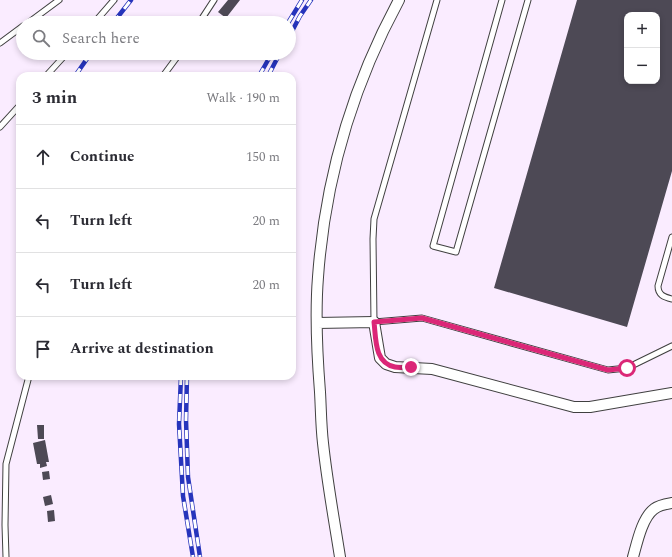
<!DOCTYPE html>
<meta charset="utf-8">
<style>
body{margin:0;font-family:Spectral,serif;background:#f7f7f7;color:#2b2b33}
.controls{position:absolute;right:12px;top:12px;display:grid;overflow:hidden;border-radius:8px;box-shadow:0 2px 6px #0003}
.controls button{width:36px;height:36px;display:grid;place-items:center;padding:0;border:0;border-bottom:1px solid #e1e1e2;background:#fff;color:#2b2b33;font:20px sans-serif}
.stop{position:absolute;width:12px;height:12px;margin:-9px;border:3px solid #db2777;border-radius:50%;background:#fff}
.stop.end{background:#db2777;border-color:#fff;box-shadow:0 1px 4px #0008}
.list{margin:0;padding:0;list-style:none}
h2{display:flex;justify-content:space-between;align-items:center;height:52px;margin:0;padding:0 16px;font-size:17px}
h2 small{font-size:13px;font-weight:400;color:#7c7c81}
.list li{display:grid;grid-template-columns:26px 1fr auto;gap:12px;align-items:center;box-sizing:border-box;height:64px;padding:0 16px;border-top:1px solid #e1e1e2}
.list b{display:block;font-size:15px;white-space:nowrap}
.list em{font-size:13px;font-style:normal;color:#7c7c81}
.icon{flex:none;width:22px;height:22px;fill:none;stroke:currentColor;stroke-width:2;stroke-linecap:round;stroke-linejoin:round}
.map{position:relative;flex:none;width:672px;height:557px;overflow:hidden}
.search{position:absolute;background:#fff;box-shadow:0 2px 6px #0003;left:16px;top:16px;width:280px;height:44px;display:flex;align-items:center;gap:10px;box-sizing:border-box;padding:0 14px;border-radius:22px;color:#7c7c81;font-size:15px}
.panel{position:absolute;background:#fff;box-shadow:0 2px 6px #0003;left:16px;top:72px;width:280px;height:308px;border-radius:12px}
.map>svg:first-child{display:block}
.building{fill:#4d4955;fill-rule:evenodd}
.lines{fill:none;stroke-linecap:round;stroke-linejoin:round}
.lane-casing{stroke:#404040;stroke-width:7}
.street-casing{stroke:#404040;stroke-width:12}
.lane{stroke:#fff;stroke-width:5}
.street{stroke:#fff;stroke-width:10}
.rail-casing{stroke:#2634bc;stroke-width:4.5}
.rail{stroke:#fff;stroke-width:3;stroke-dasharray:9;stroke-linecap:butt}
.route{stroke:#db2777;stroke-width:5}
</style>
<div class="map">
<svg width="672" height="557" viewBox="0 0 672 557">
<rect width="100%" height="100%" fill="#faecff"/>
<!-- building -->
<path class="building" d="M228,0H240L226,18L218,12Z
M577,0H672V171L627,327L494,288ZM627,15H657V81H627Z
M37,425H44V439H38Z
M45,440L49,462H46L47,466L40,468V464H37L33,443Z
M49,471L50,479L43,480L42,472Z
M51,495L53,504L45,506L43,497Z
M54,510L55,521L48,522L47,511Z"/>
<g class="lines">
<!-- lane casing -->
<g class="lane-casing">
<path id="lane" d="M437,0L374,219L373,239L374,322L422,318L608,370L627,368L672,346
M502,0L433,246L456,252L528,0
M28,23L59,0
M94,23L114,0
M199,23L214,0
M0,43L23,26
M46,76L67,53
M163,76L180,53
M0,127L20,105
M672,237L658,286C658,295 664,297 672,299
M6,557L5,525L6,464L29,376"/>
</g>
<!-- street casing -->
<g class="street-casing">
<path id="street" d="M317,323L374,322L380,358L386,364L395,367L432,369L574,407H590L672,393
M340,557C334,519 327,481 323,443C321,426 321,409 320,392C317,354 315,315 318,277C325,180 353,85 399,0
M633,557C637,543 642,518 654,509C659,505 666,504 672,503"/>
</g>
<!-- lane -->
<use href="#lane" class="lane"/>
<!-- street -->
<use href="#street" class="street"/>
<!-- rail casing -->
<g class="rail-casing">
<path id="rail" d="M113,23L131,0
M288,23L302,0
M289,37L300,16L311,0
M75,76L91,53
M259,76L272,53
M268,76L280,53
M181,376L179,424L183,496L193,557
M187,376L186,420L188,477L200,557"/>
</g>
<!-- rail -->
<use href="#rail" class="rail"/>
</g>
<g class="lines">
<!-- route -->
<path class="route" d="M411,367C406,367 400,368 395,367C374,363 376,338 374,322L422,318L608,370L627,368"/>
</g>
</svg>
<div class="controls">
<button>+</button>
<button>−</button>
</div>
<div class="stop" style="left:627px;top:368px"></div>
<div class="stop end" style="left:411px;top:367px"></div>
<div class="search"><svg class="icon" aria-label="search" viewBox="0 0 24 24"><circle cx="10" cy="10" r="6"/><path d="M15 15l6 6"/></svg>Search here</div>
<section class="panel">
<h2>3 min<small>Walk · 190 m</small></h2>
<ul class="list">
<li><svg class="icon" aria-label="ahead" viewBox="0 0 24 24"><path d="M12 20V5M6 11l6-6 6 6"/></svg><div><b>Continue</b></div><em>150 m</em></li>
<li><svg class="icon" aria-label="left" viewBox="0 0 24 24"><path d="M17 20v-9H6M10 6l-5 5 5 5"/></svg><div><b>Turn left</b></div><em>20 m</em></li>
<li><svg class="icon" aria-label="left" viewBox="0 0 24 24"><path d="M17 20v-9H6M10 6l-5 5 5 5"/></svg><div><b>Turn left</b></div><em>20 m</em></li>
<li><svg class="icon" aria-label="arrive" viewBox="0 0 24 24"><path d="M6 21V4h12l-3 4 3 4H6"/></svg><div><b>Arrive at destination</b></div></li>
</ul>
</section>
</div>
